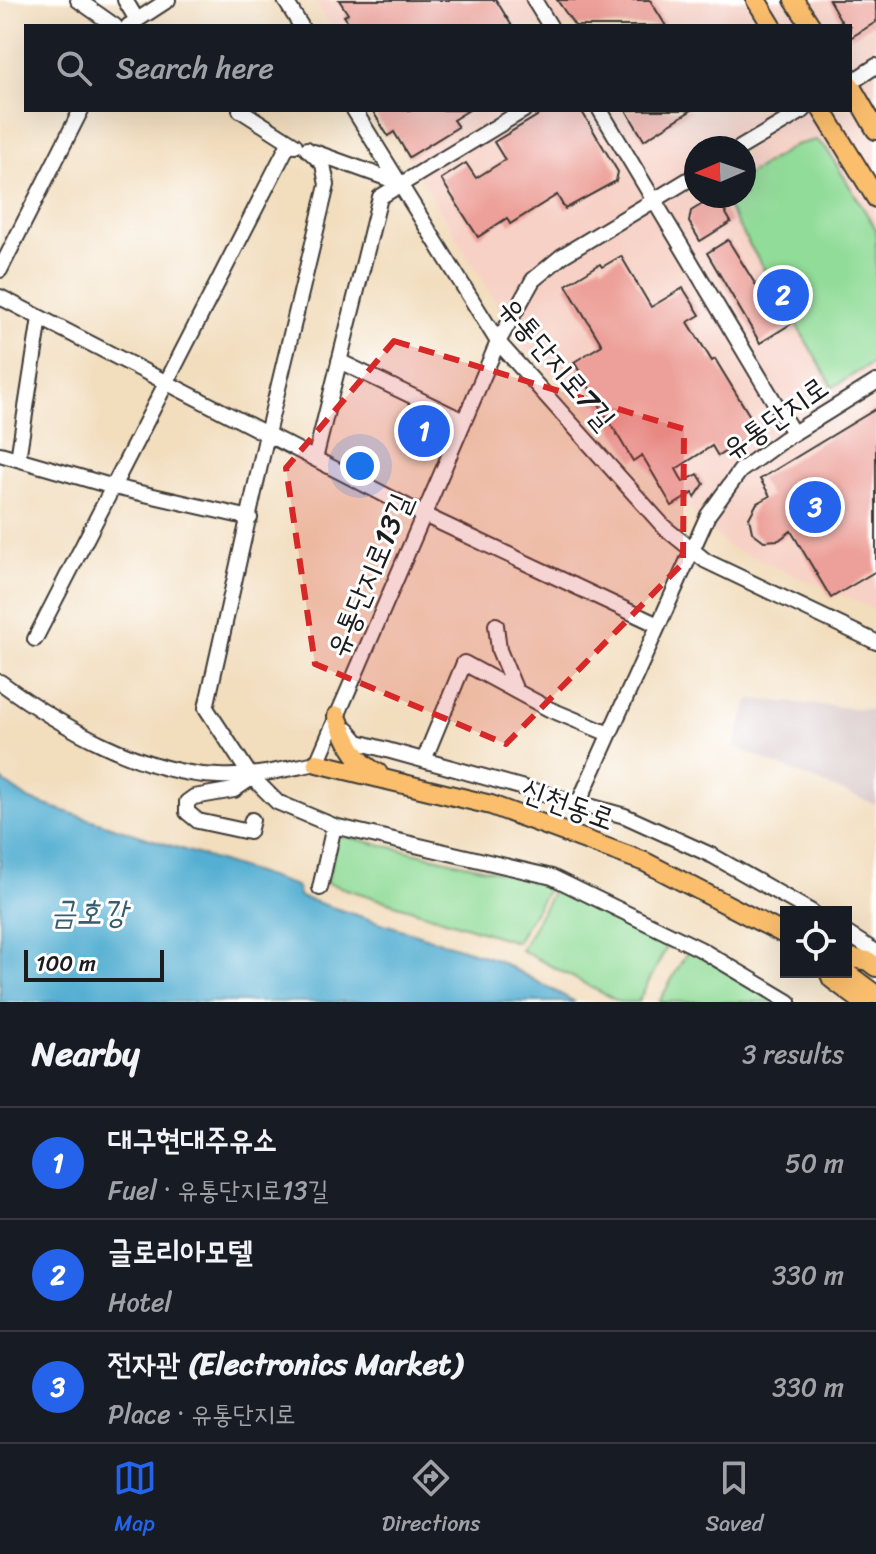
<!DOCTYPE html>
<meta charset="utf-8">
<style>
body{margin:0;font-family:Sriracha,"Poor Story",sans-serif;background:#20242c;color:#f1f3f6}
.controls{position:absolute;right:24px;bottom:24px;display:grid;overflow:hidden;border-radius:0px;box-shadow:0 8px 32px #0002}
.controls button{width:72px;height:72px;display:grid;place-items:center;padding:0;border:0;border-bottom:2px solid #363941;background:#171b24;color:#f1f3f6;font:40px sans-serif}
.compass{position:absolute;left:684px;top:136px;width:72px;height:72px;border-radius:50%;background:#171b24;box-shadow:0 8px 32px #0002;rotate:268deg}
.scale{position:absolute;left:24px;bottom:20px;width:140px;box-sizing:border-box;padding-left:8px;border:4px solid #1c1c1c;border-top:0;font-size:22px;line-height:28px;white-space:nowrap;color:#1c1c1c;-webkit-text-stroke:6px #fff;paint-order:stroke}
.you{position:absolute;left:360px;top:466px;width:28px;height:28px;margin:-20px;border:6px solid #fff;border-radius:50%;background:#1a73e8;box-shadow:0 0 0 12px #1a73e833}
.badge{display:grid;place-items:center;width:52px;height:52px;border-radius:50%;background:#2563eb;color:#fff;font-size:26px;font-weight:700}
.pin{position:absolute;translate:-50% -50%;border:4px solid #fff;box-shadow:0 2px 8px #0006}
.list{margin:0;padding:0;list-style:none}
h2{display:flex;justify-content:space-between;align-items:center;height:104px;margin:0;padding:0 32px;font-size:34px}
h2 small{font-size:26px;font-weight:400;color:#9ea1a6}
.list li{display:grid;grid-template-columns:52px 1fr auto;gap:24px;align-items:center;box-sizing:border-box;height:112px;padding:0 32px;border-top:2px solid #363941}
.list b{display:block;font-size:30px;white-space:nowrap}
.list p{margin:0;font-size:26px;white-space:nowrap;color:#9ea1a6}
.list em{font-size:26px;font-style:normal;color:#9ea1a6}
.icon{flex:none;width:44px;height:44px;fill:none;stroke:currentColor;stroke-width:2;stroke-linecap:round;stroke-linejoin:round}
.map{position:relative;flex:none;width:876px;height:1002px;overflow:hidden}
.search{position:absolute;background:#171b24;box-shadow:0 8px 32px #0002;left:24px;right:24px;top:24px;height:88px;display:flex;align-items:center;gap:20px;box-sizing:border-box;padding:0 28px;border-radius:0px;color:#9ea1a6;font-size:30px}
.sheet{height:440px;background:#171b24}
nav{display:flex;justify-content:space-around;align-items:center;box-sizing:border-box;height:112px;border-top:2px solid #363941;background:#171b24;font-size:22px;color:#9ea1a6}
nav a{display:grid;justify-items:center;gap:4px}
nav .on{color:#2563eb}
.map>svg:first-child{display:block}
.built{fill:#f7d1c6;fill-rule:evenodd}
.industrial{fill:#d2bfbf}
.green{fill:#91dc98;stroke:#567c5a;stroke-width:2}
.water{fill:#55afd2;stroke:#386677;stroke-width:2}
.building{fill:#eda099}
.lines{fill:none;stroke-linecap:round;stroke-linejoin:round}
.minor-casing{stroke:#3c3934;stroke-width:18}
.major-casing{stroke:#3c3934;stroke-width:22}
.minor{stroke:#fff;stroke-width:14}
.major{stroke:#fabe6d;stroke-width:18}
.marked{fill:#d62828;fill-opacity:0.2;stroke:#d62828;stroke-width:6;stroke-dasharray:16 10;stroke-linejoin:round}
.labels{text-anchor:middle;stroke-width:6;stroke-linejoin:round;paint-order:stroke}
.street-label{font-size:30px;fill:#1c1c1c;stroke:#fff}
.water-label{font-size:32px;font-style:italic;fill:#365e6e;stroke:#fff}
</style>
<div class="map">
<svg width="876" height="1002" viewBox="0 0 876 1002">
<rect width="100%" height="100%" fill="#fff"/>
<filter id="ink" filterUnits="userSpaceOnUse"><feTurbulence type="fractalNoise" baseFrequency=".0125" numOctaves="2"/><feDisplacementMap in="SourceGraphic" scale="16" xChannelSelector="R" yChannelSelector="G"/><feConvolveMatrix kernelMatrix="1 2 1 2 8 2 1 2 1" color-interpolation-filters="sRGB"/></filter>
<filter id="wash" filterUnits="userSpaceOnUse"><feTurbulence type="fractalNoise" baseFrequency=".006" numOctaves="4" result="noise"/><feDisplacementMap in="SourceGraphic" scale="32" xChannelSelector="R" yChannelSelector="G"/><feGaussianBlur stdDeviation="1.8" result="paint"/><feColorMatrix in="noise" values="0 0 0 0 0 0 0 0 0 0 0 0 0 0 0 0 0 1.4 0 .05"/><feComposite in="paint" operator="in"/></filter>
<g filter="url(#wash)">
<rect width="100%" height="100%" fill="#f2ddbd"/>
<!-- built -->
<path class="built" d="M314,0H876V610L727,546L522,346L380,110H850V26H330ZM696,148H744V196H696Z"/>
<!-- industrial -->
<path class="industrial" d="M749,699L876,710V805L734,747Z"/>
<!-- green -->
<path class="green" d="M816,140L826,148L876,229V361L833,387L721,196H744V177L795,145Z
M338,835L551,884L516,942L327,883Z
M556,885L668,945L638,1002H619L521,950Z
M689,949L779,1002H659Z"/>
<!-- water -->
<path class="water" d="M0,779L30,800L296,886L300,897L497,960L575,1002H0Z"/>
<g id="blocks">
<!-- building -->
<path class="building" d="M339,0H496L512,26H351L344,16L348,14Z
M557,0H650L666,26H575Z
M829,0H876V22L850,38V26H844Z
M372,110H469L453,120L458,127L409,157L394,132L388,136Z
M547,110H581L618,172L616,181L565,209L557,195L510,224L507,218L478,237L441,179L466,163L476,178L505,160L494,142Z
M626,110H692L644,140Z
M716,196L731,222L700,241L689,222L691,211Z
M728,240L759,290L770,283L794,322L760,343L707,253Z
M621,256L651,307L683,288L700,315L688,322L712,361L715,359L759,431L718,456L712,446L676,469L683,482L698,474L704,484L695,497L693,493L672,506L642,455L633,461L574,362L602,345L566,285L600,264L602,267Z
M876,409V571L831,598L791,531L779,540L764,541L752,532L749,518L757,503L770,496L760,479Z"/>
</g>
</g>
<g filter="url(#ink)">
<use href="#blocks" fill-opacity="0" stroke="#3c3934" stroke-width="2"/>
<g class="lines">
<!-- minor casing -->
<g class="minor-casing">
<path id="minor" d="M78,0L115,26
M125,0L137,20
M285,0L301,26
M534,0L550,26
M128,26L168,0
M850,83L876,66
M240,110L295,145
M354,110L498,342L665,528L706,561L876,642
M600,110L793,433
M740,148L804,110
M307,149L323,164L327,185L267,434L206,708L250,775L277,802L334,826L320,888
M314,152L400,183
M0,270L81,110
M0,297L424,515L658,625
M339,361L464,421
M0,454L114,487L250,518
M18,459L40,318
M315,459L380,197L524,110
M496,625L499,650L516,691
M35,639L289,143
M0,682C60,726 143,774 219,776C252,778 285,769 317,763L498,342L533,280L562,256L696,175
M348,730L358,742L625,816L713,856L812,912
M424,760L464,663L549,709L609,734
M250,775V779L234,790L194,797L187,802V812L198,821L249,832L252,820
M579,802L708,515L740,471L784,439L876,382
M334,826L552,877L700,949L789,1002
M846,933L876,952"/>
</g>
<!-- major casing -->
<g class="major-casing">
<path id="major" d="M756,0L772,26
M794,0L811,26
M850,85L876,130
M822,110L876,198
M337,716C345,738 355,763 378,773
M317,763L491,805L645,862L786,935
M846,957L868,961L876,967
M829,972L832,979L863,1002
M845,972L876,995"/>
</g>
<!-- minor -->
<use href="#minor" class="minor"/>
<!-- major -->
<use href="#major" class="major"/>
</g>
</g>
<!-- marked area -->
<path class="marked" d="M394,341L684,429L683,563L506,744L315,664L286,468Z"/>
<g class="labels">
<!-- street labels -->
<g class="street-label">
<text transform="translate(557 363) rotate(50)" y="10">유통단지로7길</text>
<text transform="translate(775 418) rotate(-35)" y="10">유통단지로</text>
<text transform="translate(369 575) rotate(-67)" y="10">유통단지로13길</text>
<text transform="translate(568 804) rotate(20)" y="10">신천동로</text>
</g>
<!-- water labels -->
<g class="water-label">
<text x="89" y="923">금호강</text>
</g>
</g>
</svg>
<div class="controls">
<button><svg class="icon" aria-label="locate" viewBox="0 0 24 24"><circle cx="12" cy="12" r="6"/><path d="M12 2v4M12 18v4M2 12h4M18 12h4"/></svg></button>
</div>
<svg class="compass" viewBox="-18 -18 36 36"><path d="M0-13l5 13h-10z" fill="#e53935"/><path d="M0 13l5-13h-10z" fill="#9ea1a6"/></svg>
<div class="scale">100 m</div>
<div class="you"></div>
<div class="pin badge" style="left:424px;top:431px">1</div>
<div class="pin badge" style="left:783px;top:295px">2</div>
<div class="pin badge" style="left:815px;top:507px">3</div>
<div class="search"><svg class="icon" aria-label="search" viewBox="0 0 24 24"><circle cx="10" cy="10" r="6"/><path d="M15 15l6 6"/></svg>Search here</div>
</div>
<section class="sheet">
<h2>Nearby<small>3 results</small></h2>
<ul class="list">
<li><span class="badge">1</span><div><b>대구현대주유소</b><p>Fuel · 유통단지로13길</p></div><em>50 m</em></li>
<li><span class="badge">2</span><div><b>글로리아모텔</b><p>Hotel</p></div><em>330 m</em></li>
<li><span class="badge">3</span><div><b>전자관 (Electronics Market)</b><p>Place · 유통단지로</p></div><em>330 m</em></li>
</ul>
</section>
<nav>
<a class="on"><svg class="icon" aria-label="map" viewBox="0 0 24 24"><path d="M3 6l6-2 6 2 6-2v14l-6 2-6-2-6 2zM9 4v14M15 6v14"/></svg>Map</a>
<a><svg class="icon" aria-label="directions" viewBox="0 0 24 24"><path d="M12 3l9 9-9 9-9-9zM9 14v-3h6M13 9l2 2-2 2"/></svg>Directions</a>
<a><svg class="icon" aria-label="saved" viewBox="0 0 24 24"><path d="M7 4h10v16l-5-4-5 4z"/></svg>Saved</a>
</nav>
